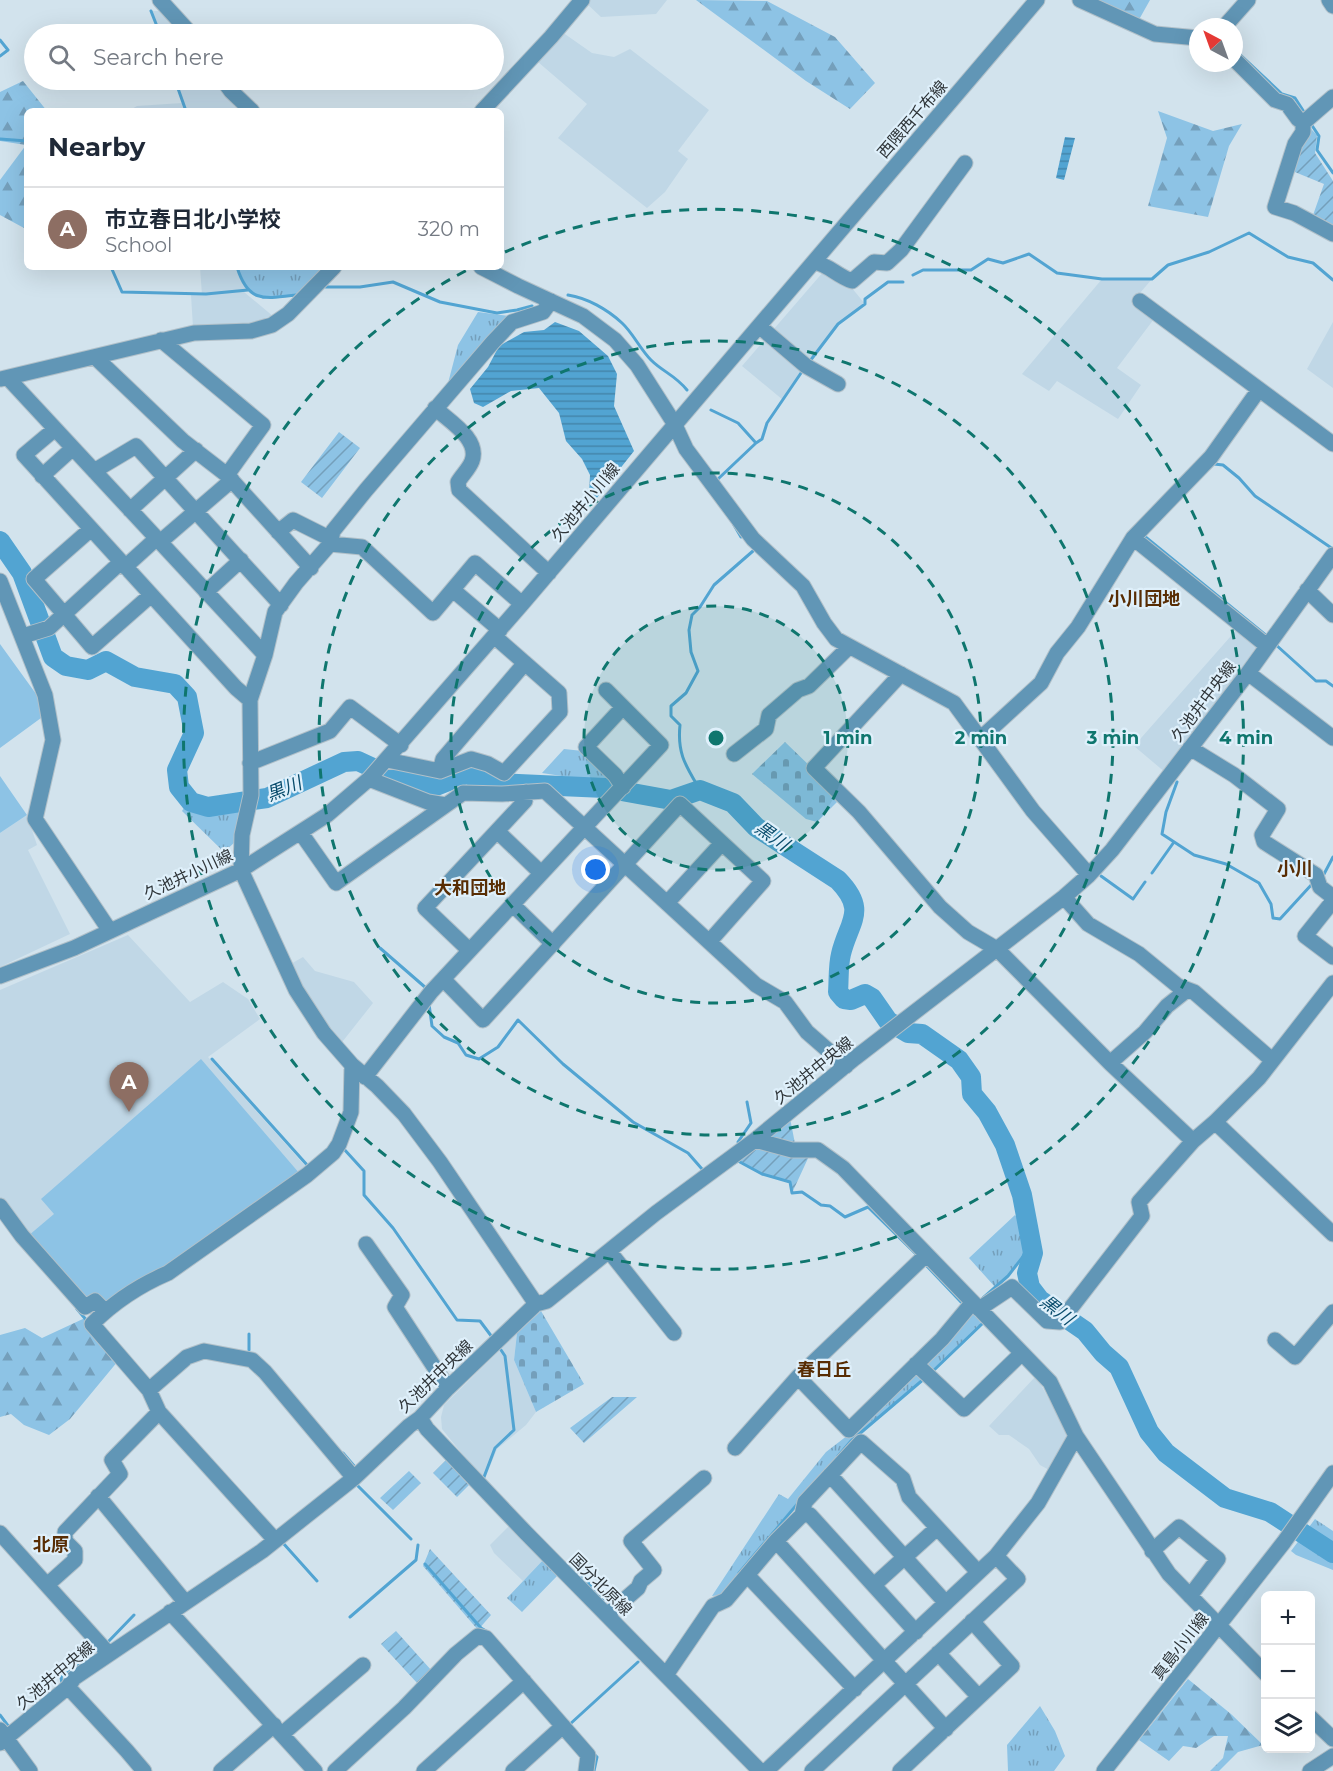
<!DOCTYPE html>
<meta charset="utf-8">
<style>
body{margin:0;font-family:Montserrat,"Noto Sans JP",sans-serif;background:#f6f6f7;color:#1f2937}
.controls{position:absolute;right:18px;bottom:18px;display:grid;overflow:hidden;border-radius:9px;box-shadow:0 6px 24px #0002}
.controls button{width:54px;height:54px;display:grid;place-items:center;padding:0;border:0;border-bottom:2px solid #e0e1e3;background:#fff;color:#1f2937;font:30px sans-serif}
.compass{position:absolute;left:1189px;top:18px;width:54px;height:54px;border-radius:50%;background:#fff;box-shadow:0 6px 24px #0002;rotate:319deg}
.you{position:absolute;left:596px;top:870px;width:21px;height:21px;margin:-15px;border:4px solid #fff;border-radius:50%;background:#1a73e8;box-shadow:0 0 0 9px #1a73e833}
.badge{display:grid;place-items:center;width:39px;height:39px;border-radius:50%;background:#88490e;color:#fff;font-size:20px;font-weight:700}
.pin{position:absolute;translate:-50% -50px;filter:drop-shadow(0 2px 3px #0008)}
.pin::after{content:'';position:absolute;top:32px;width:21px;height:18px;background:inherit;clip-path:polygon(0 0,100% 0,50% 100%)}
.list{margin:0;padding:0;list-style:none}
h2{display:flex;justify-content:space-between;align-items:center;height:78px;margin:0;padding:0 24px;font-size:26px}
h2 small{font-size:20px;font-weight:400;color:#747a83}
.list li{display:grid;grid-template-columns:39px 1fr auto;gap:18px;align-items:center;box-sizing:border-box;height:84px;padding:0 24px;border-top:2px solid #e0e1e3}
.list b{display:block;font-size:22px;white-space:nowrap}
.list p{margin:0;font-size:20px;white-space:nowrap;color:#747a83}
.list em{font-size:20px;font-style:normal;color:#747a83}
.icon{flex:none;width:33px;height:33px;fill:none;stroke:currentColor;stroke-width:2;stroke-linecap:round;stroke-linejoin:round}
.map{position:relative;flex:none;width:1333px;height:1771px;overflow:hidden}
.search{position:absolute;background:#fff;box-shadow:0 6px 24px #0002;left:24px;top:24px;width:480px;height:66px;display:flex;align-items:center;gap:15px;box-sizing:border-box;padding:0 21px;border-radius:33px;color:#747a83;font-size:22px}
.panel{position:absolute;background:#fff;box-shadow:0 6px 24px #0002;left:24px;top:108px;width:480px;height:162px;border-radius:9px}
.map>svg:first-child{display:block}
.built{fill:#c0d7e6}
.grass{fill:url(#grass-tufts)}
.forest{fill:url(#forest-firs)}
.cemetery{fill:url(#cemetery-stones)}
.garden{fill:url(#garden-furrows)}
.pitch{fill:#8dc3e5}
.water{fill:url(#water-rules)}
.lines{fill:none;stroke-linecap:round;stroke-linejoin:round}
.stream{stroke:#52a4d2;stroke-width:3}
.river{stroke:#52a4d2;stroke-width:20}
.minor-casing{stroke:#b1c0c9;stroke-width:17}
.minor{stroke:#6196b6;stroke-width:15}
.ring{fill:none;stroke:#0f766e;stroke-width:3;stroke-dasharray:10 8}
.labels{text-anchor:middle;stroke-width:4.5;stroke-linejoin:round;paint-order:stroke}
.street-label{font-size:16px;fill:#2f3539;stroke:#dff0fb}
.neighbourhood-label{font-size:18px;font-weight:bold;fill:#582d04;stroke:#dff0fb}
.water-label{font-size:18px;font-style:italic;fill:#094c6c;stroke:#dff0fb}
.centre{fill:#0f766e;stroke:#dff0fb;stroke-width:3}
.ring-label{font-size:18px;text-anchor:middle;font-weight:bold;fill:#0f766e;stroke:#dff0fb;stroke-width:4.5;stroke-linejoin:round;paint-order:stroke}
</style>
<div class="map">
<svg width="1333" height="1771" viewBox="0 0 1333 1771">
<defs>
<pattern id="grass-tufts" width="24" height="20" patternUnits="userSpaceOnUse" patternTransform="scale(1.5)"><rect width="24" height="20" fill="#8dc3e5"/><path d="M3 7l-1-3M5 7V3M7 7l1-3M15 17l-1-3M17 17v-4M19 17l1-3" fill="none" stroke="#749fbb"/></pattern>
<pattern id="forest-firs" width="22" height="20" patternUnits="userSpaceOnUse" patternTransform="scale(1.5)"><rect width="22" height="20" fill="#8dc3e5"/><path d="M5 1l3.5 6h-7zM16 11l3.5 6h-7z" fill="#749fbb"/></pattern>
<pattern id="cemetery-stones" width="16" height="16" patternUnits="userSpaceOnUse" patternTransform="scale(1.5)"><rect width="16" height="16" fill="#8dc3e5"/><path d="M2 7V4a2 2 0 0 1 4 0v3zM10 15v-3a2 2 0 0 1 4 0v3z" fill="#749fbb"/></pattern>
<pattern id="garden-furrows" width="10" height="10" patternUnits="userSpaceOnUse" patternTransform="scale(1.5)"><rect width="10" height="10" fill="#8dc3e5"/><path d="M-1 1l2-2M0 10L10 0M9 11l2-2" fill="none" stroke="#749fbb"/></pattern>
<pattern id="water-rules" width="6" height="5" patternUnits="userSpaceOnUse" patternTransform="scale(1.5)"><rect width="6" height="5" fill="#52a4d2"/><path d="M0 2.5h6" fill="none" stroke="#4486ab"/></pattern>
</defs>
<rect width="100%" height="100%" fill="#d2e3ed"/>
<!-- built -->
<path class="built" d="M590,0H667L656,14L601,17L586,3Z
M151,11H159L184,34H160Z
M562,32L592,53L614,57L630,49L709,110L678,151L688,159L665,192L647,208L558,138L587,104L538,62Z
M175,80H216L223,90L244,111H128L137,106L182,103Z
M200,267H237L248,290L244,292L274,317L235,330L193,327L191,295H202Z
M824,271L847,282L865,304L838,324L783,400L742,366Z
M1102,279H1152L1140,293L1160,311L1117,368L1141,385L1118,419L1057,381L1049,391L1022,374Z
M1333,322V388L1307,369Z
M1238,628L1259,644L1166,773L1134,746Z
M27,815L37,845L28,850L70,934L0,967V833Z
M128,935L190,1002L223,982L248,999L260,1019L208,1057L307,1168L99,1297H83L0,1199V990Z
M303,957L315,971L354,982L373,1003L339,1046L289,965Z
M517,1333L514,1360L536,1412L526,1425L497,1449L484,1481L442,1429L441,1417L444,1405Z
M1036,1376L1071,1439L1051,1471L1040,1465L1029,1449L1009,1435H999L989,1426Z
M510,1525L544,1559L523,1581L494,1553L490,1545Z"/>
<!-- grass -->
<path class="grass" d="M237,267H325L303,290L296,295L263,299L248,290Z
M478,312L509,316L447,387L458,345Z
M564,749L583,751L611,779L601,782L542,773Z
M187,803L206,814L245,810L235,842L224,852L182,811Z
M1015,1215L1023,1226L1025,1254L1008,1276L995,1287L969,1258Z
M972,1312L982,1324L894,1406L851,1441L775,1528L721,1595L712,1596L779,1494L788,1499L826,1452L852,1432Z
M1315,1519L1333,1531V1570L1296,1555L1291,1551Z
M544,1559L559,1574L522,1612L507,1598Z
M1040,1706L1055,1731L1065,1756L1054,1771H1008L1007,1745Z"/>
<!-- forest -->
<path class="forest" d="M696,0L767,1L835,37L875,83L850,109L806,81Z
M1089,0H1150L1136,25Z
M23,81L47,111H27V226L24,228L0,215V180L26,145L0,141V92Z
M1158,111L1213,131L1242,124L1229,146L1208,217L1148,206L1167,138Z
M85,1318L118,1361L70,1419L49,1435L24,1425L11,1414L0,1417V1335L25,1328L42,1338Z
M1188,1679L1231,1714L1263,1745L1238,1752L1219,1771H1210L1223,1758L1228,1736H1214L1196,1748L1183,1746L1169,1761L1139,1740Z"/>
<!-- cemetery -->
<path class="cemetery" d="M785,742L842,797L817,822L806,819L752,774Z
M541,1311L584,1384L536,1412L514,1360L517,1333Z"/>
<!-- garden -->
<path class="garden" d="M1307,125L1317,135L1315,153L1333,181V230L1312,218L1324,184L1290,170Z
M339,432L360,448L322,498L301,482Z
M790,1118L797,1154H810L792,1193L790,1182L762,1174L738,1161Z
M612,1397H637L584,1443L570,1428Z
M446,1460L469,1485L457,1497L433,1473Z
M409,1471L421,1483L393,1510L380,1498Z
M430,1549L491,1615L478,1630L423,1566Z
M396,1631L432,1671L418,1684L381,1644Z"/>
<!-- pitch -->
<path class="pitch" d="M0,644L39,698L41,718L0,748Z
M0,776L27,815L0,833Z
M201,1059L300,1174L170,1267L107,1305L99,1297H83L28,1236L54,1214L41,1199Z"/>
<!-- water -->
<path class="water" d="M1065,137L1075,138L1064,180L1056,178Z
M555,322L579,331L608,356L617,374L614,406L634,451L596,499L589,495L590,475L582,459L566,441L559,413L539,388L511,391L483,407L474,403L470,389L488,367L499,346L524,332L544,330Z"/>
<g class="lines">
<!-- stream -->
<path class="stream" d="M151,11L160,34
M0,40L8,50L0,56
M1234,49L1282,94L1295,98L1306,115
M175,80L186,111
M1311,124L1319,136L1317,150L1333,173
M0,139L27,141
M111,267L122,292L206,294L248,290
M237,267C248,303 264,299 296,295
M913,275L923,270H971L988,259L1003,263L1029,254L1057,273L1102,279H1152L1168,265L1209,252L1249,233L1288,257L1313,263L1333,280
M326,287H360L393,282L440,302L497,313L517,310L532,306
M568,295C587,298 607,309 622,323C633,333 640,349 651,360C663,372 675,375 687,390
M810,361L838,324L865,304V299L888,282H903
M711,410L738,423L756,443L718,479
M756,443L762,439L767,423L801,373
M1214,464L1223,465L1239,478L1255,496L1333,549
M734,525L741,537
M1143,535L1268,637
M1275,644L1316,681H1326L1333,686
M1177,782L1166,812L1162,834L1194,855L1226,864L1259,883L1271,904L1273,918L1280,919L1313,883
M700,790C686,766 677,754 680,725L671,716V706L686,693L698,671L691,652L689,630L692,615L700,607L714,585L753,551
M1152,873L1174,842
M1101,876L1133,899L1145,882
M1323,876L1333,857
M380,948L426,988
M429,1004L432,1026L444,1037L458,1043L466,1055L479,1059L498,1047L518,1020L563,1064L633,1122L688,1153L702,1169
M212,1059L308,1166
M738,1142L751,1123L747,1102
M343,1148L364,1171V1195L393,1228L457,1320L480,1321L492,1337
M735,1163L738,1161L762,1174L790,1182L792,1193L802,1192L821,1205L830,1206L845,1217L868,1207L918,1256
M924,1263L961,1302
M983,1298L1008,1276L1025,1254L1033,1253
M77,1309L88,1322
M249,1350V1334
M932,1372L982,1324
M343,1453L355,1467
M838,1456L851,1441L925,1378
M484,1477L495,1448L514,1430L505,1356L501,1350
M357,1485L411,1539
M283,1543L317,1581
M425,1564L481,1628L486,1631
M572,1565L609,1606
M739,1573L799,1502
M350,1617L416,1560L418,1545
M106,1644L134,1615
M62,1684L61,1677L90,1658
M0,1715L9,1727
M569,1725L638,1662
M593,1753L597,1757L594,1771"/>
<!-- river -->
<path class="river" d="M0,541L22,573L53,657L66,666L88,670L106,661L135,677L175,684L187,697L194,733L177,770L179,787L191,802L208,807L267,798L344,762L358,761L388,775L412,777L431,788L466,774L494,783L605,788L671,800L700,790L733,803L756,827L838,880C868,911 849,921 841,954C838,966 839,980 838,992L844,999L851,1000L865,994L872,998L888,1021L908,1033L922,1034L959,1060L971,1077L972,1094L987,1112L1005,1145L1022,1195L1033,1253L1027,1273L1030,1287L1040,1300L1085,1331L1103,1353L1119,1367L1149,1432L1166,1453L1225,1498L1270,1512L1333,1553"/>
<!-- minor casing -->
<g class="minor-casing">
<path id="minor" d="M160,0L191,34
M1080,0L1155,34L1198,38
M1329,0L1333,6
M1224,27L1248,0
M1234,59L1275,100L1287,104L1298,119L1303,123
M223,80L231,91L252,111
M1333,97L1303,123V132L1295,144L1275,207L1294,213L1333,234
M482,111L551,37L582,0
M814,262C829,265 837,276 852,281L874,262L887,263L901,250L965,163
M481,267L518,286L583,316L615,340L637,365L674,423L686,449L753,539L803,586L824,623L836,639L954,703L1033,811L1089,875
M1140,301L1333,444
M759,326L806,366L838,384
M161,340L263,425L227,475L311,568
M95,357L183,441L227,475
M8,378L265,655
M1,379L194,333L251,331L272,325L288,314L334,267
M435,408C449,421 480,439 472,461C469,469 462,475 458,482L459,490L549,573
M55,429L24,455L236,688L250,700
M94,471L136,446L281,605
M42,476L73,448
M130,510L196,450
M91,529L34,579L92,647L151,595
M278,532L293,520L331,539
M1133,538L1267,646
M160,542L232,480
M330,544L362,547L433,613L475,563L522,604
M125,567L157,538
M0,581L45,695L53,740L35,819L110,931
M453,590L500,630
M1307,590L1333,615
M206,592L241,560
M23,636L49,628L121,562
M1248,673L1333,738
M901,674L814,768L859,812L940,907L968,932L997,949L1110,1063L1193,1141
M981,738L1041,683L1057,653L1078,627L1133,538L1211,457L1258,391
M1190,748L1234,775L1278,809L1262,835L1264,842L1316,875L1320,887L1333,897
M734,754L766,729L769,715L798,690L809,686L849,647
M387,760L440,771L471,759L488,764L504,773L560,712L559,693L494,636
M250,763L330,731L350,707L401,745
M440,771L443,759L525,663
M369,779L428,802L446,805
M623,787L615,775L586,747L623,707
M497,831L541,873
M301,833L336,883L463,793L502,794L545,791L756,985L785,1002L807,1032L846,1066
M1064,897L1088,924L1139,954L1178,986L1194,992L1272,1060
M1333,901L1305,936L1333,957
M667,903L722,843
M512,904L553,944
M469,950L425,908L525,801L526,792
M0,976L74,948L241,870L327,815L369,779L522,604L1037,0
M443,979L483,1020L680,804L763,881L709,942
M1110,1063L1145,1032L1167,1006L1187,990
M365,1077L431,992L661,745L606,690
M1215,1122L1333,1234
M755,1140L792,1150H818L843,1168L1022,1353L1050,1382L1076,1436L1169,1574L1266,1674
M0,1206L22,1236L85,1307L95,1301L105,1311
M366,1244L402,1295L395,1307L448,1388
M609,1251L674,1333
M536,1304L440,1162L404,1114L377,1086L352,1065L324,1033L296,990L241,870L242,835L251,795L250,700L265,655L275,612L296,583L330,544L333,531L366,490L493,342L512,322L543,312L551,301
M979,1309L1012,1287L1047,1321L1060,1322L1142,1216L1139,1202L1193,1141L1215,1122L1259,1078L1333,983
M1275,1340L1295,1357L1333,1312
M916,1364L964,1409L1022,1353
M798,1377L849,1430L942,1339L972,1303
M149,1390L187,1357L204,1351L252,1360L265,1372L354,1478
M420,1418L427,1429L526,1533L760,1771
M735,1448L798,1377L926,1255
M830,1475L946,1603
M98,1496L185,1602
M802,1515H810L916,1632
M0,1533L108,1653
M275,1540L159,1412L149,1390L92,1324C114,1302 140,1285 168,1273L307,1175L333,1153L339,1144L351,1112L352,1065
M776,1541L946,1729
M1152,1551L1179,1527L1218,1559L1190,1596
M747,1575L855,1689
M47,1585L75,1560V1551L65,1541V1532L120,1474L112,1460L159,1412
M874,1585L937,1528
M170,1612L315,1771
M607,1615L638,1588L641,1581L654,1570L631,1541L704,1478
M938,1653L979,1697
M666,1675L713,1606L726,1600L776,1541L802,1515L805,1502L861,1442L903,1479L909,1497L978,1572
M68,1687L127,1751L144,1771
M1310,1717L1333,1739
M0,1730L30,1771
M282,1734L363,1665
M0,1743L68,1687L74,1678L262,1551L354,1478L409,1426L420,1418L448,1388L536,1304L547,1301L656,1213L755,1140L855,1058L1064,897L1089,875L1112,850L1248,673L1333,555
M221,1771L274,1725
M335,1771L404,1708L456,1654L478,1636L486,1638L588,1755L586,1771
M424,1771L524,1681
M513,1771L563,1726
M766,1771L996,1556L1038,1503L1076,1436
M812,1771L1018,1579L996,1556
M900,1771L1012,1666L972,1621
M1104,1771L1284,1542L1333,1473
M1310,1771L1333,1756"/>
</g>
<!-- minor -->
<use href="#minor" class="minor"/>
</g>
<!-- distance rings -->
<circle cx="716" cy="738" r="132" fill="#0f766e" fill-opacity=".12"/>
<g class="ring">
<circle cx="716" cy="738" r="132"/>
<circle cx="716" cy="738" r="265"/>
<circle cx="716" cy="738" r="397"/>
<path d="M505 252A530 530 0 1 1 471 268"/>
</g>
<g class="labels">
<!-- street labels -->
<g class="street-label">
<text transform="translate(912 119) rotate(-49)" y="6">西隈西千布線</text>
<text transform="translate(585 502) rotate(-50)" y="6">久池井小川線</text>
<text transform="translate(1203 701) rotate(-53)" y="6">久池井中央線</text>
<text transform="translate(188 874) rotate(-25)" y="6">久池井小川線</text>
<text transform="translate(813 1070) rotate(-39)" y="6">久池井中央線</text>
<text transform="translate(435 1376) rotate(-44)" y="6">久池井中央線</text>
<text transform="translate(601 1584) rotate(45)" y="6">国分北原線</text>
<text transform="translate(1180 1646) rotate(-52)" y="6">真島小川線</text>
<text transform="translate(55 1675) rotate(-40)" y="6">久池井中央線</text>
</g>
<!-- neighbourhood labels -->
<g class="neighbourhood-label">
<text x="1144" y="605">小川団地</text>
<text x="1295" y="875">小川</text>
<text x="470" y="894">大和団地</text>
<text x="824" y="1376">春日丘</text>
<text x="51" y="1551">北原</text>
</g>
<!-- water labels -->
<g class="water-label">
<text transform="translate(284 789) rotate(-22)" y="6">黒川</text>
<text transform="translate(772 836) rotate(35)" y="6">黒川</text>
<text transform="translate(1057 1310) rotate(38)" y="6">黒川</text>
</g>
</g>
<circle cx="716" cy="738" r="9" class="centre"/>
<g class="ring-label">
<text x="848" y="744">1 min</text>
<text x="981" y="744">2 min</text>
<text x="1113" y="744">3 min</text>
<text x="1246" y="744">4 min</text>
</g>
</svg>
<div class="controls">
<button>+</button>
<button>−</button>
<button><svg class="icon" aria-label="layers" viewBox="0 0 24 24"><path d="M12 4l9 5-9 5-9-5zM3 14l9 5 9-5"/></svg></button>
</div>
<svg class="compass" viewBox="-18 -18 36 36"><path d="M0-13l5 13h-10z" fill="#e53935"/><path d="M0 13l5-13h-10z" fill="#747a83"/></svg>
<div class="you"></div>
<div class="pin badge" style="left:129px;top:1112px;background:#8d6e63">A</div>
<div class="search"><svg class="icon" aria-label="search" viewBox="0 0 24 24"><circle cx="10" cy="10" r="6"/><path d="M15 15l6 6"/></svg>Search here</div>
<section class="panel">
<h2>Nearby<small></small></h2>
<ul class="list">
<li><span class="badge" style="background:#8d6e63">A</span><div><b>市立春日北小学校</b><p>School</p></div><em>320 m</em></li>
</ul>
</section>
</div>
